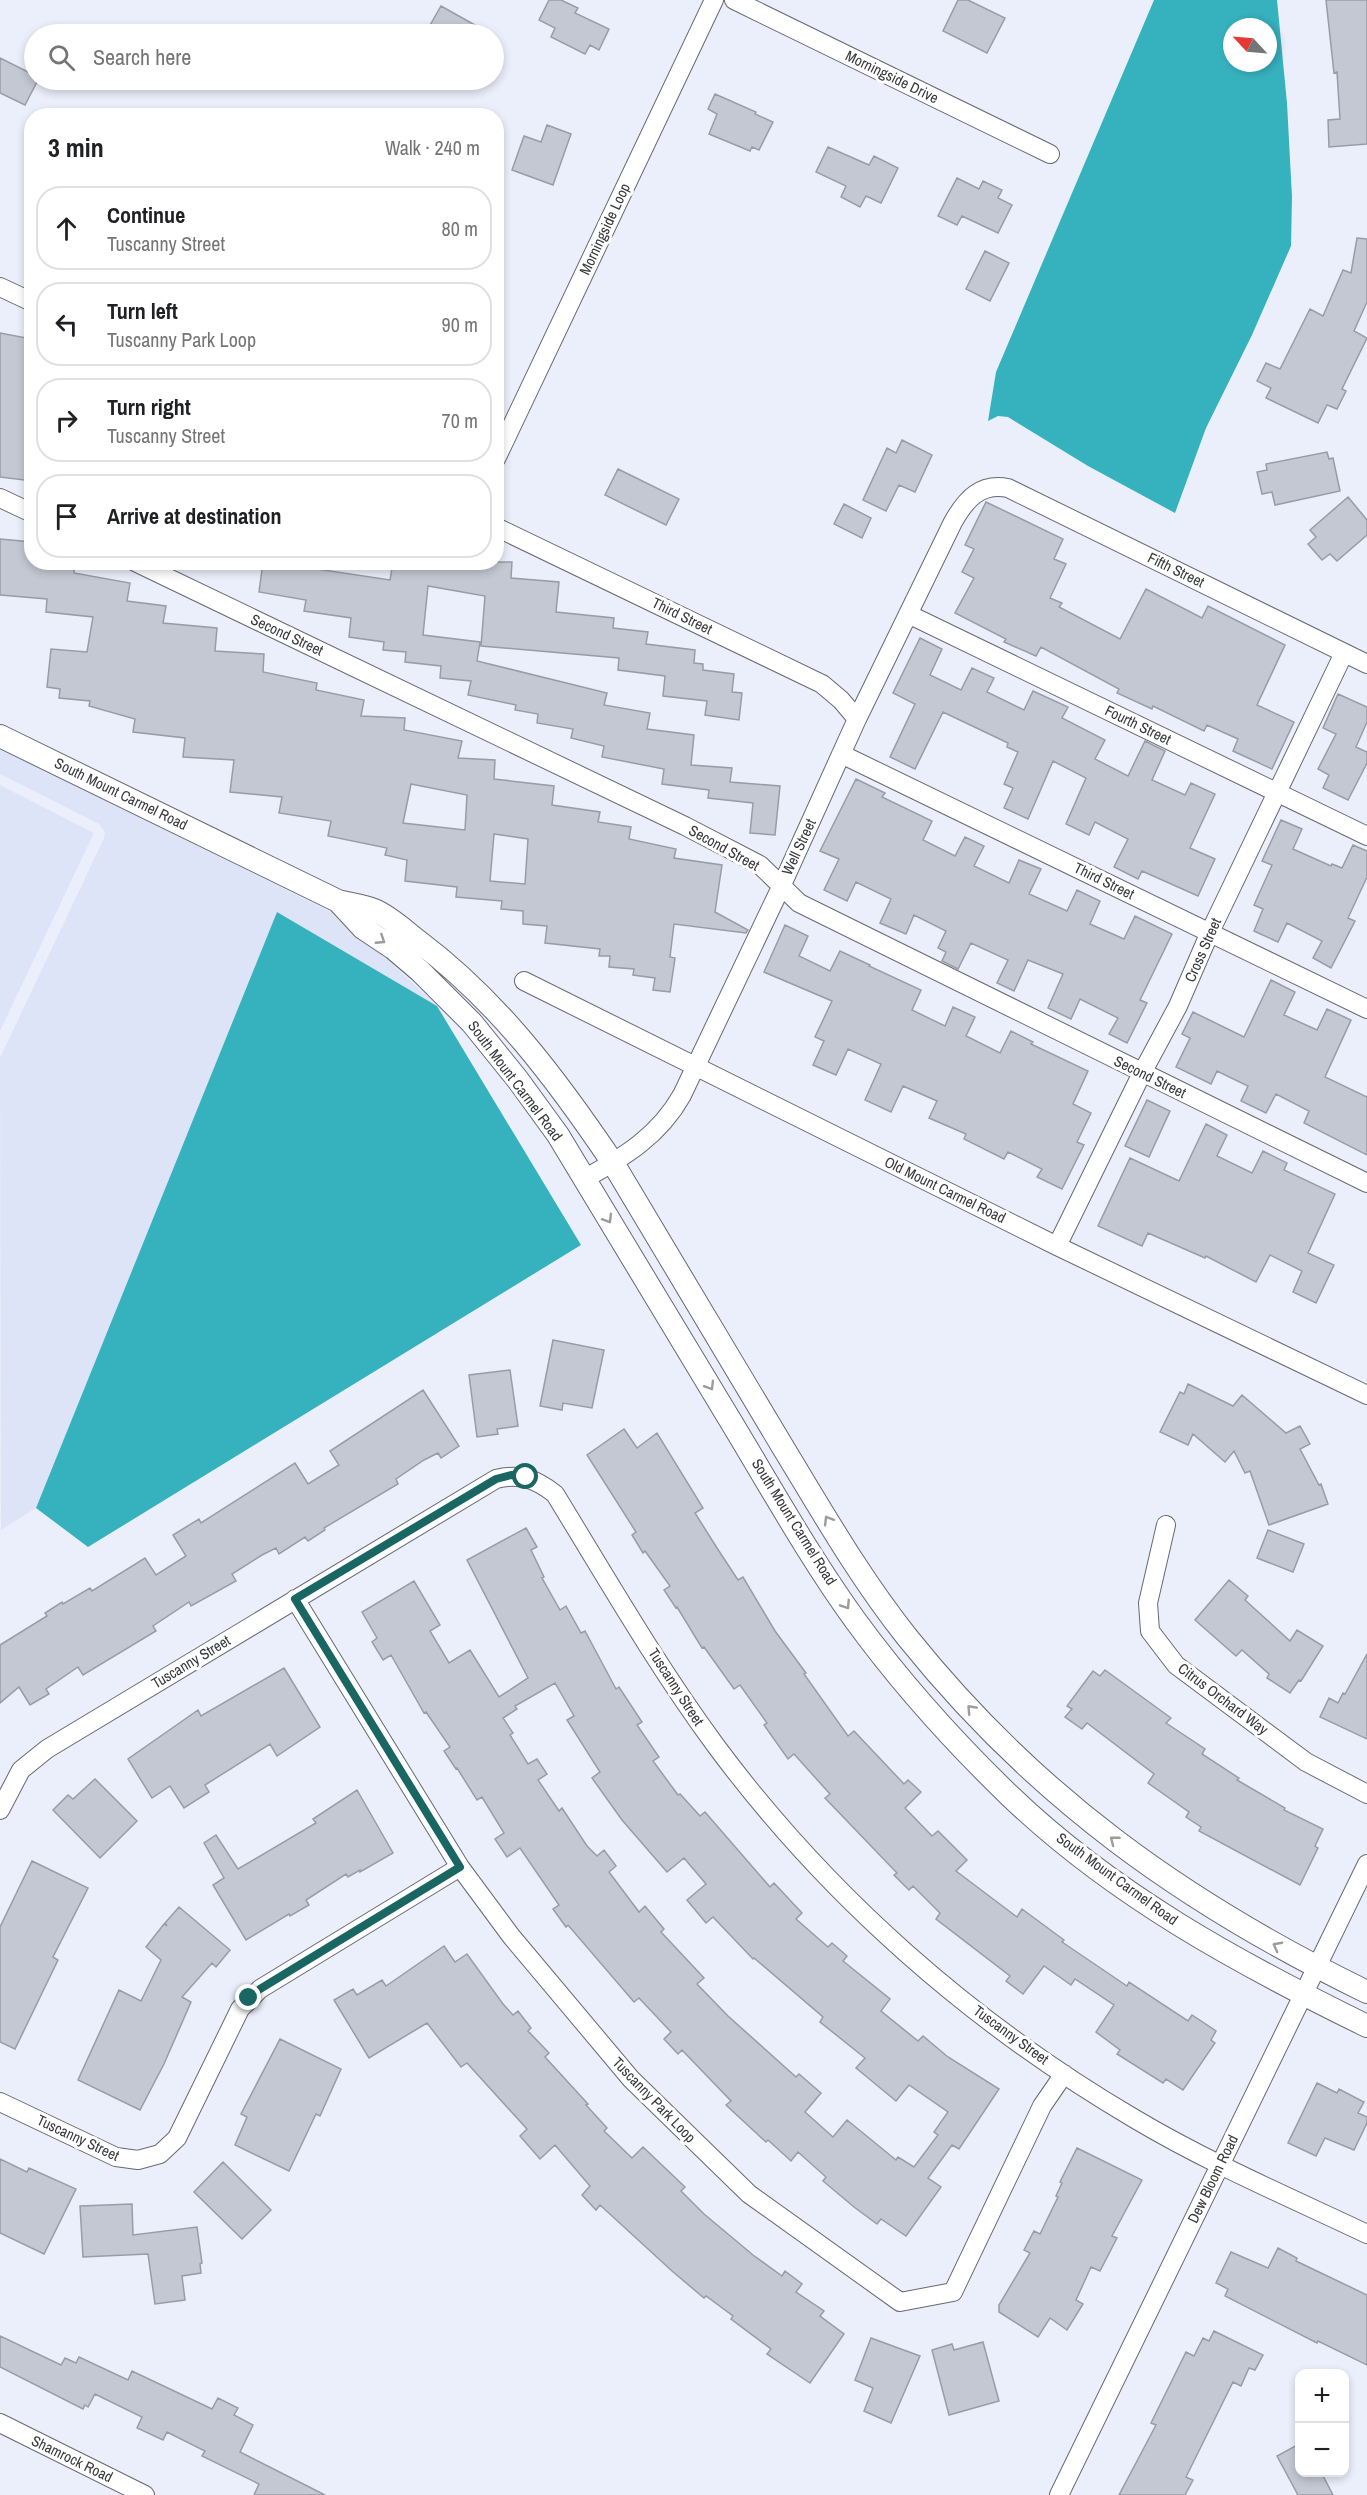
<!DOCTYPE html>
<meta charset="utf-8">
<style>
body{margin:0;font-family:"Archivo Narrow",sans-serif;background:#f6f6f6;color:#202124}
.controls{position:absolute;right:18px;bottom:18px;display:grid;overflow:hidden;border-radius:12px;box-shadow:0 3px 9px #0003}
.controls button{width:54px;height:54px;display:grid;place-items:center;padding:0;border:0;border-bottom:2px solid #e0e0e0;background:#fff;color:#202124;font:30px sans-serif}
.compass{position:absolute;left:1223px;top:18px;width:54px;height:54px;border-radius:50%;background:#fff;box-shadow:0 3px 9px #0003;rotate:296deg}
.stop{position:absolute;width:18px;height:18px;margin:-14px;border:4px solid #1a6662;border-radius:50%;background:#fff}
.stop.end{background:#1a6662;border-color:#fff;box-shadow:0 2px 6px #0008}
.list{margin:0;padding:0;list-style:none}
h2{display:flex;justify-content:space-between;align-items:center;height:78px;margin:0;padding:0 24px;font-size:26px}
h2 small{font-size:20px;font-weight:400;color:#757577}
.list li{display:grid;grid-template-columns:39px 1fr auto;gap:18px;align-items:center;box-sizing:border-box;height:84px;margin:0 12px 12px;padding:0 12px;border:2px solid #e0e0e0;border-radius:24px}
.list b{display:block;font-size:22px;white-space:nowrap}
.list p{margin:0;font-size:20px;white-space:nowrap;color:#757577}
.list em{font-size:20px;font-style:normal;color:#757577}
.icon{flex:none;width:33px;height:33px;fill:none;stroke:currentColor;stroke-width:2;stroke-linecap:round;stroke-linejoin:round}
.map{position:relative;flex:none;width:1367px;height:2495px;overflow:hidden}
.search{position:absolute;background:#fff;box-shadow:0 3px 9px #0003;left:24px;top:24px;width:480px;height:66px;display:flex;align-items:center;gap:15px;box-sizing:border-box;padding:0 21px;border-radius:33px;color:#757577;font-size:22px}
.panel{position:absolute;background:#fff;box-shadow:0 3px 9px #0003;left:24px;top:108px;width:480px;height:462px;border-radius:24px}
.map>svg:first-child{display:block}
.built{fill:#dee4f7}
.water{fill:#36b2be;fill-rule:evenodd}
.building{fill:#c4c8d3;stroke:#989ca7;stroke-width:1.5;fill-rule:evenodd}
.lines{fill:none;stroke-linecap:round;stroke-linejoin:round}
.minor-casing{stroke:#666973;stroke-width:20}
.tertiary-casing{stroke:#666973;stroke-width:24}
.minor{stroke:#fff;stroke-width:18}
.tertiary{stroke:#fff;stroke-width:22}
.oneway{stroke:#9b9c9e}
.route{stroke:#1a6662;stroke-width:8}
.labels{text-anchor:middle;stroke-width:6;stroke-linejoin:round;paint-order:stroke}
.street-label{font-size:15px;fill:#37393d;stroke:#fff}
</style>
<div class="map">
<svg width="1367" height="2495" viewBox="0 0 1367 2495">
<rect width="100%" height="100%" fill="#ebeffb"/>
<!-- built -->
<path class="built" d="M0,748L333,913L353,935L385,957L437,1006L277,912L36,1508L1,1530L0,1058L104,838L105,832L99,824L0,774Z
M0,785L94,833L0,1031Z"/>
<!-- water -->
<path class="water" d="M1154,0H1277L1287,103L1292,197L1291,246L1252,335L1206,428L1175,513L1088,466L1008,417L998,416L988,421L996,372ZM1232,27H1268V63H1232Z
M277,912L437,1006L581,1245L88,1547L36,1508Z"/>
<!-- building -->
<path class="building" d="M549,0H561L578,8L575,13L609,29L599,50L590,45L585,54L551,37L555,28L539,20Z
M958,0H968L1005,18L987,53L943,31Z
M1326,0H1367V144L1329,147L1328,120L1340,119L1337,72L1334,73Z
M441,6L491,34H425Z
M0,58L34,75V80H38L25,105L0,93Z
M715,94L756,112L755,114L773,122L759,150L752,147L750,151L709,134L717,114L708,109Z
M547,125L571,134L553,185L512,170L524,136L541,142Z
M828,147L869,165L874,156L898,168L881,203L866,196L860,207L841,197L846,186L816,172Z
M957,178L979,189L983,181L1002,190L998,198L1012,205L998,233L962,216L957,225L938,216Z
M1357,238L1367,239V302L1354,331L1367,338L1342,389L1346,391L1337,409L1327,405L1318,423L1266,398L1271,388L1257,381L1266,363L1280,369L1310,309L1323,316L1343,270L1351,273Z
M985,251L1009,263L990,301L966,289Z
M0,333L32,339V481L0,477Z
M902,440L932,455L915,492L899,485L886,511L863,500L887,448L896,453Z
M1327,452L1329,459L1333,458L1340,491L1275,505L1272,492L1262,494L1257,472L1267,470L1266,464Z
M618,469L679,499L666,525L605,495Z
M1348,497L1367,520V535L1337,561L1330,554L1322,560L1308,544L1316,537L1310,530Z
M986,502L1063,539L1054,559L1066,564L1050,598L1062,603L1059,607L1120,639L1146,589L1202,618L1208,606L1285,645L1257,705L1294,722L1272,769L1233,751L1238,739L1207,725L1204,731L1153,706L1152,709L1117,693L1119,689L1041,647L1036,656L1004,642L1006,639L955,613L974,578L962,572L974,549L965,545Z
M844,504L871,518L862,538L834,524Z
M0,539L32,542V562H75L74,573L130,583L127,601L166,606L163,623L217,628L215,651L264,654L263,672L317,683L316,690L364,700L361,716L405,718L404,730L462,741L458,758L495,760L494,779L554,786L552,805L600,812L598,822L631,827L629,839L676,849L674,858L722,865L715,912L748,930L746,933L674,924L670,957L675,958L670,992L653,990L655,978L633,975L634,969L609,967L610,956H599L600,949L545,943L547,926L523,924V911L501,909L502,901L456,897L457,887L405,881L407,860L385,855L387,848L328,836L331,821L279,813L282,797L230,792L234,760L183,757L185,738L133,732L135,719L89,706L90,701L59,698L60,689L47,687L51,649L87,652L93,617L46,612L47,599L0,595ZM411,784L467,795L465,830L403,823ZM494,834L528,839L525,884L490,881Z
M263,562H291L290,565L390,580L393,562H512L511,578L559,582L556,612L614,618L613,628L648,632L646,644L695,650L694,663L703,664V670L734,674L732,692L742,693L739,720L705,715L707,701L663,696L665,676L618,670L619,658L481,646L485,596L428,586L423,635L480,642L477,661L607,693L604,705L650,713L647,729L694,735L691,765L732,768L730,782L780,786L775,835L750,833L753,803L708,798L709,790L662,784L664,769L602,757L604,746L571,738L573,729L537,723L538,714L515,710L516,705L468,695L471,681L440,678L441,666L405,662L406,652L383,650L384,642L349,637L351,618L304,611L306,600L259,592Z
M920,638L942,649L930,675L961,690L972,668L994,678L987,692L1024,710L1033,691L1068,707L1062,718L1105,740L1095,759L1128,776L1145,741L1165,751L1152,780L1185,795L1191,783L1215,794L1190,848L1215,859L1198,896L1142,871L1138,879L1114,867L1128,839L1095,822L1089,835L1066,824L1086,778L1053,761L1028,819L1004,808L1013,788L1004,784L1018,752L1007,747L1008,743L943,712L915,769L890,757L915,704L893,693Z
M1338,694L1367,707V722L1356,747L1367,752V763L1348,800L1323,788L1329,775L1318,769L1336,734L1323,728Z
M856,779L885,793L882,797L932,821L923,840L955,856L965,837L984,846L974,866L1009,883L1019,860L1041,869L1029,894L1067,911L1077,890L1100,901L1090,924L1124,939L1135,916L1172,934L1140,1000L1147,1003L1127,1043L1109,1034L1118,1018L1080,999L1071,1019L1048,1008L1063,974L1028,960L1014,991L997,983L1008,960L971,943L958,969L942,961L946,952L938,948L946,931L914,915L906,934L880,923L891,899L856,882L847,901L824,890L839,859L820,851Z
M1281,820L1302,829L1293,849L1331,866L1332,864L1342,868L1353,845L1367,851V877L1348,918L1355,921L1331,968L1313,958L1322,941L1287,923L1278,942L1254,931L1263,909L1254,905L1272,865L1262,861Z
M785,925L808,936L799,956L830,971L840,951L870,965L869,966L921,990L912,1010L945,1026L953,1007L975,1017L966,1036L1000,1053L1011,1031L1033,1042L1031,1044L1088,1071L1073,1104L1091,1113L1077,1142L1084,1145L1062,1189L1037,1177L1042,1169L1008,1152L1004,1159L964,1139L966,1134L929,1118L937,1101L903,1086L891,1112L865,1100L881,1064L848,1049L836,1075L813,1065L824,1041L815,1037L832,1001L764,972Z
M1271,980L1295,992L1284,1015L1317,1030L1327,1009L1351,1020L1325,1077L1367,1097V1155L1304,1123L1309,1111L1276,1094L1266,1113L1241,1101L1248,1086L1217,1071L1211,1084L1176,1067L1190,1038L1182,1034L1193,1012L1244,1037Z
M1147,1100L1170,1111L1149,1157L1125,1146Z
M1206,1124L1227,1135L1217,1156L1252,1173L1263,1151L1287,1163L1284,1170L1335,1194L1308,1253L1334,1265L1316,1303L1293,1292L1302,1271L1270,1255L1256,1282L1206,1256L1205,1258L1148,1233L1142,1246L1098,1226L1130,1158L1179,1181Z
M553,1340L604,1350L592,1408L563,1403L562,1410L540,1406Z
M510,1370L518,1426L497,1429L498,1434L477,1437L469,1375Z
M1188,1384L1233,1406L1242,1395L1286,1433L1300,1426L1310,1444L1300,1449L1319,1485L1321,1484L1328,1504L1269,1525L1250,1471L1245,1473L1234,1451L1225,1462L1193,1434L1188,1445L1160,1432L1180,1392L1184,1394Z
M423,1390L459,1446L441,1458L438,1453L424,1460L396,1479L398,1484L324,1528L325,1530L308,1541L305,1537L279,1554L276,1548L262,1555L232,1574L236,1581L191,1606L189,1602L153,1626L156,1631L83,1675L78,1667L46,1689L49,1694L30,1705L19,1687L0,1703V1645L47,1616L45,1613L62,1602L63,1604L90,1588L92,1591L145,1558L156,1575L186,1556L173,1535L199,1519L201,1523L295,1463L308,1484L339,1465L330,1451Z
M624,1429L637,1448L657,1433L703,1508L695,1513L717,1548L738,1580L743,1577L775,1631L806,1673L804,1674L848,1736L854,1731L904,1784L908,1780L921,1792L905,1808L932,1836L938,1831L967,1860L956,1871L1017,1917L1022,1909L1064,1940L1062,1942L1127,1986L1129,1982L1188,2021L1192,2015L1216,2031L1211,2040L1215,2043L1183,2090L1166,2079L1163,2083L1117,2054L1120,2050L1096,2032L1114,2005L1075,1979L1071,1985L1044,1966L1023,1994L1006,1981L1010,1976L936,1919L940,1913L913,1886L909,1890L894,1875L897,1873L825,1798L830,1794L794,1754L788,1759L764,1725L767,1723L740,1685L734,1689L704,1647L702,1648L677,1607L676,1608L664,1590L670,1586L645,1551L643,1553L632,1535L636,1532L587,1455Z
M526,1528L537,1547L531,1550L544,1577L542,1578L560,1610L566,1606L581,1633L585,1631L616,1689L619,1687L642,1722L637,1725L659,1757L653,1761L678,1795L680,1794L700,1816L705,1812L770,1887L774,1883L802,1913L796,1919L828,1947L832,1943L847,1956L843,1961L890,1999L881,2011L918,2041L923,2036L948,2057L999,2089L959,2149L952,2145L928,2178L941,2187L906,2236L881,2219L877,2224L854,2207L823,2181L826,2177L798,2152L791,2161L768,2140L766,2142L726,2105L731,2101L682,2050L678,2054L664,2039L671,2032L639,1998L634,2002L568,1925L566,1927L553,1909L559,1905L520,1848L507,1857L495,1839L504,1833L482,1797L477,1800L457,1768L456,1769L444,1751L450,1747L426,1712L424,1713L391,1655L383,1660L372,1642L377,1638L362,1612L414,1581L440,1625L430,1631L449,1663L470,1650L499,1697L528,1678L467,1560ZM555,1683L574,1716L567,1720L600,1772L592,1778L622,1820L667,1872L684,1858L706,1884L687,1900L706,1923L713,1917L753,1959L754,1958L823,2017L820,2022L865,2058L856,2068L896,2101L909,2085L948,2112L934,2132L938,2135L914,2167L898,2157L896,2160L847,2120L833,2137L805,2112L821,2093L799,2074L796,2077L728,2016L697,1984L704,1978L661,1932L664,1929L645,1906L639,1912L609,1872L616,1866L604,1850L597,1856L587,1846L562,1808L559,1811L538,1780L547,1774L537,1759L528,1764L510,1735L513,1733L503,1718L517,1709L515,1706Z
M1268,1530L1304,1544L1293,1572L1257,1558Z
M1229,1580L1248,1596L1245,1600L1290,1641L1297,1630L1323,1646L1301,1681L1299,1680L1290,1693L1267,1678L1269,1674L1242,1650L1236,1656L1195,1620Z
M1367,1654V1739L1320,1717L1329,1698L1338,1703L1343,1693L1345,1694Z
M284,1668L320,1727L277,1756L270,1744L205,1785L209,1792L184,1808L170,1786L152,1798L128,1759L198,1710L201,1716Z
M1105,1670L1171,1718L1166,1723L1205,1749L1202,1754L1239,1778L1237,1780L1285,1808L1284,1810L1323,1829L1315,1846L1318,1848L1300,1885L1199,1831L1201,1827L1186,1817L1189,1812L1148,1783L1154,1774L1087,1723L1082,1729L1065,1717L1072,1709L1067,1706L1093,1671L1100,1676Z
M95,1779L137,1821L100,1858L53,1810L68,1795L73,1799Z
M357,1790L393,1853L360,1872V1870L348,1877L346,1874L306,1900L309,1905L290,1916L289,1914L246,1940L213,1885L224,1878L204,1843L216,1835L238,1869L316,1823L313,1819Z
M32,1861L88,1888L53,1957L58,1960L15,2049L0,2042V1927Z
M179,1907L230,1950L216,1967L212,1963L182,1997L191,2002L164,2064L140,2110L78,2080L119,1990L141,2001L161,1960L146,1947L164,1924L167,1926L165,1923Z
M444,1946L455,1962L467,1954L503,2004L513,2015L518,2011L531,2028L528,2031L549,2053L545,2057L588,2104L586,2105L607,2128L604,2131L632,2158L643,2147L685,2187L681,2191L704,2214L753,2255L782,2276L785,2271L802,2284L796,2292L824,2311L820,2316L844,2334L810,2383L767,2354L771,2349L731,2319L733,2316L706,2296L704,2298L672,2271L600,2205L596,2210L582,2195L590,2186L555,2145L540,2159L520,2136L527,2129L467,2063L461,2067L427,2023L369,2058L334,2000L353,1989L357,1995L382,1980L386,1986Z
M280,2039L341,2069L320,2116L316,2114L289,2171L235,2145L247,2117L241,2114Z
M1317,2083L1337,2093L1339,2089L1364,2102L1358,2113L1367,2117V2123L1354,2150L1325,2138L1316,2156L1288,2143Z
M1077,2148L1142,2180L1112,2236L1117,2238L1100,2271L1091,2267L1076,2300L1083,2304L1067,2330L1050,2318L1038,2337L999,2312V2305L1030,2253L1024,2250L1034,2231L1040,2234L1058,2197L1056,2196L1062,2183L1060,2182Z
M0,2159L27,2172L29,2168L76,2189L44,2254L0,2233Z
M223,2162L271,2210L242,2239L194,2192Z
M132,2204L133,2235L197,2227L202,2263L200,2264L201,2273L182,2276L185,2300L155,2304L148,2254L83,2257L80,2206Z
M1278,2248L1297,2258L1296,2261L1367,2295V2365L1318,2341L1317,2343L1225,2296L1228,2289L1216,2283L1231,2252L1268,2268Z
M1214,2331L1263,2355L1255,2370L1249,2368L1241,2386L1233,2382L1186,2477L1193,2480L1185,2495H1119L1156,2425L1151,2423L1186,2352L1194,2356L1203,2338L1209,2341Z
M0,2336L61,2365L65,2358L76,2363L79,2357L128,2380L132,2371L212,2409L218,2398L238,2408L234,2415L253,2425L240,2452L325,2495H254L259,2484L202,2456L205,2451L167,2432L163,2440L137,2428L142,2417L95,2394L88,2407L85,2405L83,2409L0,2367Z
M871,2338L920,2356L891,2423L864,2411L873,2388L855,2380Z
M983,2342L999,2401L949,2415L932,2350L952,2344L954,2350Z
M1299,2444V2472H1321L1333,2495H1298L1277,2456Z"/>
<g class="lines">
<!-- minor casing -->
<g class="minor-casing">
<path id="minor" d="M734,0L1050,154
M0,287L32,302
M496,459L714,0
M0,498L32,513
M496,527L822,684L841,700L857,719
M135,562L685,826L760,865L799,903L1367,1183
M908,614L1367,836
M841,754L1367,1009
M524,981L1057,1246L1367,1395
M584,1179C624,1157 659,1136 682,1095L781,887L857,719L953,522C966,499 980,483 1008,488L1367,664
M1057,1246L1142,1073L1178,1006L1210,932L1344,653
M1166,1525L1148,1603L1150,1631L1176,1665L1306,1762L1367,1794
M295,1599L460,1867L511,1936L631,2079L749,2194L900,2302L953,2292L1042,2106L1064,2074
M0,1810L21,1770L47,1749L496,1479C520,1473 536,1479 555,1494C607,1579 657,1666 716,1746C828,1897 973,2024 1135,2119C1209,2163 1289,2197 1367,2234
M0,2102L116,2157L138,2160L160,2154L177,2138L240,2009L260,1989L460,1867
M0,2423L145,2495
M1059,2495L1367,1864"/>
</g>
<!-- tertiary casing -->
<g class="tertiary-casing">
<path id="tertiary" d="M0,736L338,901C349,904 363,905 374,910C389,916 405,931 418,941C499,1002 557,1080 613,1163C670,1259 727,1354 784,1449C823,1513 860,1578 907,1637C1035,1797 1184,1903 1367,1992
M338,901L363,928L393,948L420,971L472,1023L518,1080L558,1135C614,1229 671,1322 727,1415C769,1484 808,1555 855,1620C901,1683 954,1742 1010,1796C1113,1895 1240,1964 1367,2026"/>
</g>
<!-- minor -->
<use href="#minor" class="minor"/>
<!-- tertiary -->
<use href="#tertiary" class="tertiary"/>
</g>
<!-- one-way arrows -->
<defs><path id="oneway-chevron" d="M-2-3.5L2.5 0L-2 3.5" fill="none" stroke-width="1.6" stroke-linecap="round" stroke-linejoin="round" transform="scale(1.5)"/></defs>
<g class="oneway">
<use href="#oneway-chevron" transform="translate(381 940) rotate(33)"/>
<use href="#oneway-chevron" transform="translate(608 1219) rotate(59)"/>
<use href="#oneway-chevron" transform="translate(710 1386) rotate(59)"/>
<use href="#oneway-chevron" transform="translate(828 1520) rotate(-121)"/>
<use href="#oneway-chevron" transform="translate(846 1605) rotate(57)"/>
<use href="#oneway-chevron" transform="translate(971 1709) rotate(-133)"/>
<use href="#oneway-chevron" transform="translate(1114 1840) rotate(-142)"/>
<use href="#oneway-chevron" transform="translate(1277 1946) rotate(-152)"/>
</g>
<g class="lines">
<!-- route -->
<path class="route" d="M249,1998L260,1989L460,1867L295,1599L496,1479L511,1475L526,1477"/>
</g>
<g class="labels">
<!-- street labels -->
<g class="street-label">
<text transform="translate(892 77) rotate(26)" y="5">Morningside Drive</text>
<text transform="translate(605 229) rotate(-65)" y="5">Morningside Loop</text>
<text transform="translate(1176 570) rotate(26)" y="5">Fifth Street</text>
<text transform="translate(682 616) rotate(26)" y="5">Third Street</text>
<text transform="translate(287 635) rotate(25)" y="5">Second Street</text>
<text transform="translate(1138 725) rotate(26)" y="5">Fourth Street</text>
<text transform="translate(121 794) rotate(26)" y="5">South Mount Carmel Road</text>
<text transform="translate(799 847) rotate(-65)" y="5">Well Street</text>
<text transform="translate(724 848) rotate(29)" y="5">Second Street</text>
<text transform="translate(1104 881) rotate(26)" y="5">Third Street</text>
<text transform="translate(1203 950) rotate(-66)" y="5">Cross Street</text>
<text transform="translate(1150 1077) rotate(26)" y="5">Second Street</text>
<text transform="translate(515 1081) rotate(53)" y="5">South Mount Carmel Road</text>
<text transform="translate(945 1190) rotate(26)" y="5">Old Mount Carmel Road</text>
<text transform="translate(794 1522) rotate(58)" y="5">South Mount Carmel Road</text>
<text transform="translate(191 1662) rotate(-31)" y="5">Tuscanny Street</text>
<text transform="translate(676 1687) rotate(57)" y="5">Tuscanny Street</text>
<text transform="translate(1223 1699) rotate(37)" y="5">Citrus Orchard Way</text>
<text transform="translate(1117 1879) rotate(36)" y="5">South Mount Carmel Road</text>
<text transform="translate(1011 2035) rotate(36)" y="5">Tuscanny Street</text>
<text transform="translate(654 2100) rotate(46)" y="5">Tuscanny Park Loop</text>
<text transform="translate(78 2138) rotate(25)" y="5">Tuscanny Street</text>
<text transform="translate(1213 2179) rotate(-64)" y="5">Dew Bloom Road</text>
<text transform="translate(72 2459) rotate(26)" y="5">Shamrock Road</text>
</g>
</g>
</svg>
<div class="controls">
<button>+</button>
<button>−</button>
</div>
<svg class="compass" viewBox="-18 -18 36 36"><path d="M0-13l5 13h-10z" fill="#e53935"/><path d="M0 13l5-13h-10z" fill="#757577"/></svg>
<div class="stop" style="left:526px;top:1477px"></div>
<div class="stop end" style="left:249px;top:1998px"></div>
<div class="search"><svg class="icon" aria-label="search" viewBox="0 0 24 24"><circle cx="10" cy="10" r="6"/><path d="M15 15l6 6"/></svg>Search here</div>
<section class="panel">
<h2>3 min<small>Walk · 240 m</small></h2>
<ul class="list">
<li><svg class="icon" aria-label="ahead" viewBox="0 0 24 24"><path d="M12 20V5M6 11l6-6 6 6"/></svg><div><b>Continue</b><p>Tuscanny Street</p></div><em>80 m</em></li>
<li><svg class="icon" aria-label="left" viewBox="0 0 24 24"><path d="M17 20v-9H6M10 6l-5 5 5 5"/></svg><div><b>Turn left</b><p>Tuscanny Park Loop</p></div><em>90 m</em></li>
<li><svg class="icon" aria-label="right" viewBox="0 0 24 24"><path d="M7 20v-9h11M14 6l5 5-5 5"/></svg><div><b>Turn right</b><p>Tuscanny Street</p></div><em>70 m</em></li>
<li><svg class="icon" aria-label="arrive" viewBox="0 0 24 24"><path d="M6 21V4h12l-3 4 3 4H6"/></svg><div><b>Arrive at destination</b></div></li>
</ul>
</section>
</div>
